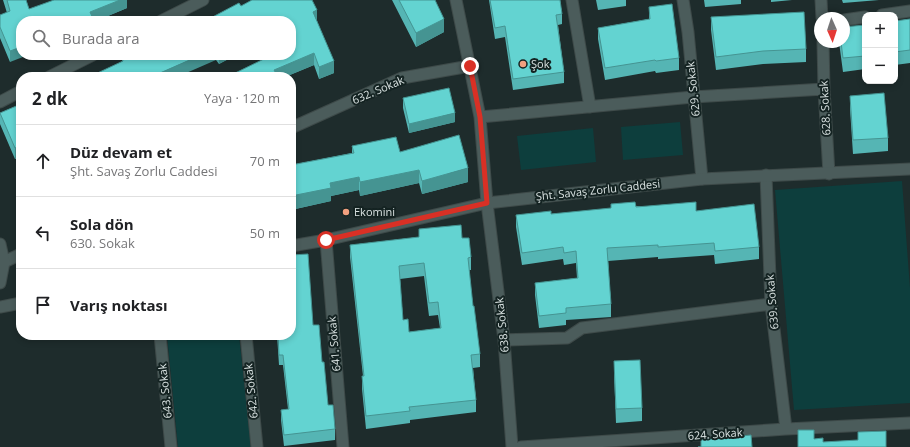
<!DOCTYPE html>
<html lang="tr">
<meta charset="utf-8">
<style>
body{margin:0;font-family:"Open Sans",sans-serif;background:#f6f6f6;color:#202124}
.controls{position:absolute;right:12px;top:12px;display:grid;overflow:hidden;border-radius:8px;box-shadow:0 2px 6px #0003}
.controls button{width:36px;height:36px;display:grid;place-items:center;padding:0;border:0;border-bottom:1px solid #e0e0e0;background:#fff;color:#202124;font:20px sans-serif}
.compass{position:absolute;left:814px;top:12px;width:36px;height:36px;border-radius:50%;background:#fff;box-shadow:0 2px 6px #0003;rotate:177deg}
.stop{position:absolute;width:12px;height:12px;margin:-9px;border:3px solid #d93025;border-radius:50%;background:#fff}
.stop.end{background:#d93025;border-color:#fff;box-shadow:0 1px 4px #0008}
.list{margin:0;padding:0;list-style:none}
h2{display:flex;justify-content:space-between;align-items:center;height:52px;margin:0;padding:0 16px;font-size:17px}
h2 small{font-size:13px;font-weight:400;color:#757577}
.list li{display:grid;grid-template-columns:26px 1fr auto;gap:12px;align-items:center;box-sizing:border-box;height:72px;padding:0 16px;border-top:1px solid #e0e0e0}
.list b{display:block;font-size:15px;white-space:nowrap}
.list p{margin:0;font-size:13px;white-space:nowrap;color:#757577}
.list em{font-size:13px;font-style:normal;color:#757577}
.icon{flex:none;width:22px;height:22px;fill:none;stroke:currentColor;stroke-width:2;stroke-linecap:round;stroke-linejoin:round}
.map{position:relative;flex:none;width:910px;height:447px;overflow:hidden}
.search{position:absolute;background:#fff;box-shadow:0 2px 6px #0003;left:16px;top:16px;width:280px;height:44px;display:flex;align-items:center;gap:10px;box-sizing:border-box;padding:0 14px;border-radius:16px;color:#757577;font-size:15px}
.panel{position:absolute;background:#fff;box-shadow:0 2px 6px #0003;left:16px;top:72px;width:280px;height:268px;border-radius:16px}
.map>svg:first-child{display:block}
.green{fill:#0d3e3d}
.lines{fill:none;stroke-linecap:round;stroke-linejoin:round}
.minor-casing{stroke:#3e4a49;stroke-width:13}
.tertiary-casing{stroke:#3e4a49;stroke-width:13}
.minor{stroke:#4b5c5b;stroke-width:11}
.tertiary{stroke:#4b5c5b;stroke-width:11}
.wall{fill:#55b5b4;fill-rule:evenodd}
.shaded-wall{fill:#459492}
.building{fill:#63d3d1;stroke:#459492;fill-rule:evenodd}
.route{stroke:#d93025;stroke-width:5}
.poi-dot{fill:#f2a07f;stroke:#142322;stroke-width:1.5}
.labels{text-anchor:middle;stroke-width:4;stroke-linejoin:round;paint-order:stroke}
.poi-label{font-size:11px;fill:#d9e2e1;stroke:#142322;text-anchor:start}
.street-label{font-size:11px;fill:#d9e2e1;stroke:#142322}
</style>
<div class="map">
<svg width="910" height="447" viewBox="0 0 910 447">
<rect width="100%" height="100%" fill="#1e2c2c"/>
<!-- green -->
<path class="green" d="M680,122L683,155L623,160L621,127Z
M593,128L596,162L521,170L517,136Z
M902,181L910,288V403L794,410L775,190Z
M167,335H239L251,447H178Z"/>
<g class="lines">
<!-- minor casing -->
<g class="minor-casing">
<path id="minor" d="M456,0L480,117L487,203L504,340L512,447
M572,0L590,107
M683,0L688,32L702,179
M821,0L822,18
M882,15L910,11
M844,20L865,17
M161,21L203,0
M823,42L824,89L829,174
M49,77L93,55
M0,102L21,91
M480,117L693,97L824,89
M291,128L402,78L470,66
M766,175L771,304L786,429
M326,240L343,447
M4,262L21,254
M160,335L171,447
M246,335L257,447
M504,340L567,338L582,328L771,304
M521,447L786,429L910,423"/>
</g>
<!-- tertiary casing -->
<g class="tertiary-casing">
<path id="tertiary" d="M0,244L4,262L0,283
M291,246L326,240L487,203L702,179L910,169
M0,307L21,303"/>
</g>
<!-- minor -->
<use href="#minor" class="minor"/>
<!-- tertiary -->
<use href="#tertiary" class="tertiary"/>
</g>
<!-- wall -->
<path class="wall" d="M3,0H26L29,9L127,0V8L96,21H21L10,62L0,38V15L7,13Z
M392,0H435L444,32L416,47Z
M489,0H560L562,14V24L558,25L564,72V83L513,90L505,37L495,39Z
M596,0H626V6L598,10Z
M704,0H741V4L705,7Z
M771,0H792L771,2Z
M842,0H879L843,3Z
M241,6L317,21L334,73L319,79L314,65L285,77H227L291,55V21Z
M649,7L679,58V70L656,73L655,71L605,80L598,39V28L649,19Z
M711,17L806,49V62L763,64L716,70L711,30Z
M910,19V63L895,65V21Z
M865,25V69L843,72L839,42H844Z
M130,55H236L219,64L216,60L122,61V58Z
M850,96L888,138V151L853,154L850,109Z
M403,98L455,122L409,133L403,108Z
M21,104V156L15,159L0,124V113Z
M352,146L400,152L468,182L422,194L419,183L360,196L359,190L331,196V201L291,210V165L352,153Z
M20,170H21V188L20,184Z
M611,204L696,211L759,247V259L715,264L714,255L658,259V257L608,261L611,304V317L566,320V325L539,328L535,295V283L577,278L576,263L564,265L563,259L522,265L516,227V215L551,214L611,209Z
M419,229L462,238L471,257V270H469L473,306L480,354V367L473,368L476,400V412L410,420V423L366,429L362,389V376H363L350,257V245L419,237ZM424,276L429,316L438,315L440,328L409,332L403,320L400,279Z
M313,325L322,362L328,405L335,429V440L284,446L281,420V410L288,409L283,365H279L277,335H291Z
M614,361L642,408V421L616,423L614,374Z"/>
<!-- shaded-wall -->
<path class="shaded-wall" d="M120,0H127V8L96,21H90V12Z
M317,10V21L313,12Z
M444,19V32L416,47V33Z
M21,47V55H28L10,62V51Z
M314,53V65L285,77H274V70Z
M46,55H56L46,58Z
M201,55H216V60L177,77H160V73Z
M219,55H236L219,64Z
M334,61V73L319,79V67Z
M455,113V122L409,133V124Z
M21,145V156L15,159V148Z
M468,168V182L422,194V181Z
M419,170V183L360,196V182Z
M359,177V190L331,196V201L291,210V196L330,183Z"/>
<!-- building -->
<path class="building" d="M7,0H26L29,9L54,0H120L90,12L94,21H21V47L10,51L0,27V15L10,11Z
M252,0H312L317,10L313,12L334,61L319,67L314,53L274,70L278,77H227L272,55H291V21H205L239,3L241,6Z
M399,0H435L444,19L416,33Z
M490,0H560L562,14L556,15L564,72L513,79L505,26L495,28Z
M672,4L679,58L656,61L655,60L605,68L598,28L650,19L649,7Z
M804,12L806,49L763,51L716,57L711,17Z
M910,19V50L895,52V21Z
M865,25V56L843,58L841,42H844V27Z
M130,55H201L160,73L161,77H89L123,61L122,58Z
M449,88L455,113L409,124L403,98Z
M884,93L888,138L853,140L850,96Z
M21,104V145L15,148L0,113Z
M459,135L468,168L422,181L419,170L360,182L359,177L330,183L331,188L291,196V165L354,153L352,146L396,137L400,152Z
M635,202L636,207L696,202V211L754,204L759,247L715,251L714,243L658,247V245L607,248L611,304L566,308V313L539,316L535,283L578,278L576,251L564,253L563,247L522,253L516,215L551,211V214L611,208V204Z
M461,225L462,238H469L471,257L468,258L473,306H474L480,354L471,355L476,400L409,407L410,411L366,416L362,376H364L350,245L419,237V229ZM424,263L429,303L438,302L441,328L409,332L408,319L403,320L399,266Z
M308,254L313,325H319L322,362H324L328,405H333L335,429L284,435L281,410L289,409L283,355H279L278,335H291V255Z
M640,360L642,408L616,409L614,361Z
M798,430H814V439L823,438V442L858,440V432L886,431V447H798Z
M751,435L752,447H698H701V440Z"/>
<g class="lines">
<!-- route -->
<path class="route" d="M326,240L487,203L480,117L470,66"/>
</g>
<!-- markers -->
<g class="poi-dot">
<circle cx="523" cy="64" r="4"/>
<circle cx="346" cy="212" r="4"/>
</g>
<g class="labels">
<!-- poi labels -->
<g class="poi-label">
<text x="531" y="68">Şok</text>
<text x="354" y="216">Ekomini</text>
</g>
<!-- street labels -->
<g class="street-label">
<text transform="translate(693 89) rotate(-96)" y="4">629. Sokak</text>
<text transform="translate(378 90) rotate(-23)" y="4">632. Sokak</text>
<text transform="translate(825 108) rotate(-93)" y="4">628. Sokak</text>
<text transform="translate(598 190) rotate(-6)" y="4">Şht. Savaş Zorlu Caddesi</text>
<text transform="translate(772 302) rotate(-95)" y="4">639. Sokak</text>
<text transform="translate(502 325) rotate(-96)" y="4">638. Sokak</text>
<text transform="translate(334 344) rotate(-95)" y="4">641. Sokak</text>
<text transform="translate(165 391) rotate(-96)" y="4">643. Sokak</text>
<text transform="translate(251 391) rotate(-96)" y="4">642. Sokak</text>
<text transform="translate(715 434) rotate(-4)" y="4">624. Sokak</text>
</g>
</g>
</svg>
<div class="controls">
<button>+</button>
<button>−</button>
</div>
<svg class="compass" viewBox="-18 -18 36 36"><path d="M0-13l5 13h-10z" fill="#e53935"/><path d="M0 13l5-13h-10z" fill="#757577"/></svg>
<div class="stop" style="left:326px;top:240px"></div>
<div class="stop end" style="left:470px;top:66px"></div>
<div class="search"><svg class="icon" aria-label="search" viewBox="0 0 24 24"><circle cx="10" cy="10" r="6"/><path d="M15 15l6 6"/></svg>Burada ara</div>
<section class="panel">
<h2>2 dk<small>Yaya · 120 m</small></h2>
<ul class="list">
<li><svg class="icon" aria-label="ahead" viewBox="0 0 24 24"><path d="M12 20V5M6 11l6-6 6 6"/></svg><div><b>Düz devam et</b><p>Şht. Savaş Zorlu Caddesi</p></div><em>70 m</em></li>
<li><svg class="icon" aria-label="left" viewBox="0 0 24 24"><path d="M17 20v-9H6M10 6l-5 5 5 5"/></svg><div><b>Sola dön</b><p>630. Sokak</p></div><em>50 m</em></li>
<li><svg class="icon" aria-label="arrive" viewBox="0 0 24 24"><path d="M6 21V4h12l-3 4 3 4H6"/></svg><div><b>Varış noktası</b></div></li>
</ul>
</section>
</div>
